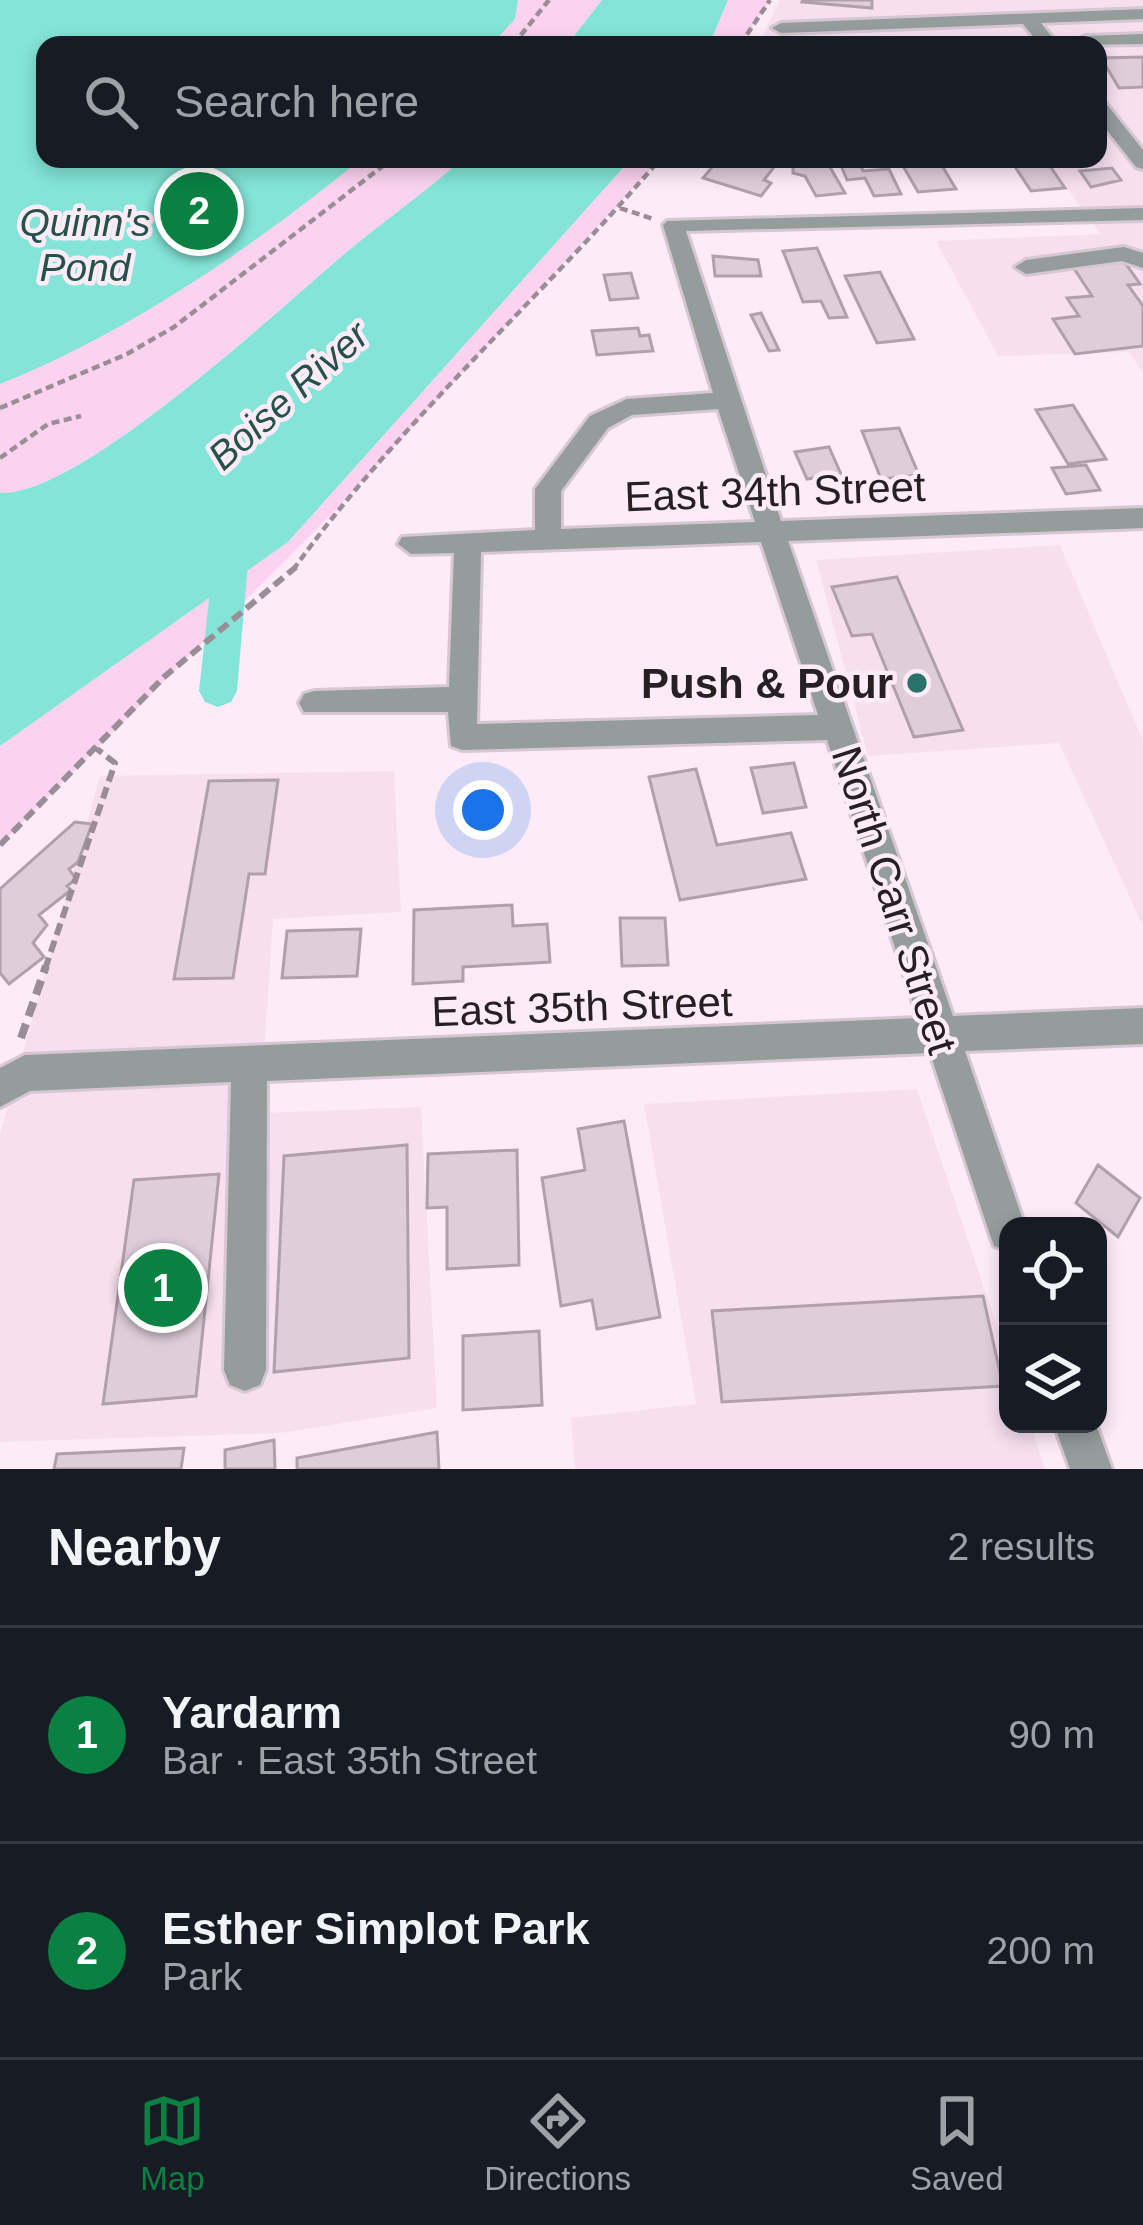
<!DOCTYPE html>
<meta charset="utf-8">
<style>
body{margin:0;font-family:Helvetica,sans-serif;background:#20242c;color:#f1f3f6}
.controls{position:absolute;right:36px;bottom:36px;display:grid;overflow:hidden;border-radius:24px;box-shadow:0 6px 18px #0003}
.controls button{width:108px;height:108px;display:grid;place-items:center;padding:0;border:0;border-bottom:3px solid #363941;background:#171b24;color:#f1f3f6;font:60px sans-serif}
.you{position:absolute;left:483px;top:810px;width:42px;height:42px;margin:-30px;border:9px solid #fff;border-radius:50%;background:#1a73e8;box-shadow:0 0 0 18px #1a73e833}
.badge{display:grid;place-items:center;width:78px;height:78px;border-radius:50%;background:#0b8043;color:#fff;font-size:39px;font-weight:700}
.pin{position:absolute;translate:-50% -50%;border:6px solid #fff;box-shadow:0 3px 12px #0006}
.list{margin:0;padding:0;list-style:none}
h2{display:flex;justify-content:space-between;align-items:center;height:156px;margin:0;padding:0 48px;font-size:51px}
h2 small{font-size:39px;font-weight:400;color:#9ea1a6}
.list li{display:grid;grid-template-columns:78px 1fr auto;gap:36px;align-items:center;box-sizing:border-box;height:216px;padding:0 48px;border-top:3px solid #363941}
.list b{display:block;font-size:45px;white-space:nowrap}
.list p{margin:0;font-size:39px;white-space:nowrap;color:#9ea1a6}
.list em{font-size:39px;font-style:normal;color:#9ea1a6}
.icon{flex:none;width:66px;height:66px;fill:none;stroke:currentColor;stroke-width:2;stroke-linecap:round;stroke-linejoin:round}
.map{position:relative;flex:none;width:1143px;height:1469px;overflow:hidden}
.search{position:absolute;background:#171b24;box-shadow:0 6px 18px #0003;left:36px;right:36px;top:36px;height:132px;display:flex;align-items:center;gap:30px;box-sizing:border-box;padding:0 42px;border-radius:24px;color:#9ea1a6;font-size:45px}
.sheet{height:588px;background:#171b24}
nav{display:flex;justify-content:space-around;align-items:center;box-sizing:border-box;height:168px;border-top:3px solid #363941;background:#171b24;font-size:33px;color:#9ea1a6}
nav a{display:grid;justify-items:center;gap:6px}
nav .on{color:#0b8043}
.map>svg:first-child{display:block}
.built{fill:#f7dff0}
.green{fill:#fbd3f0}
.water{fill:#83e4d7}
.lines{fill:none;stroke-linecap:round;stroke-linejoin:round}
.canal{fill:#83e4d7;fill-rule:evenodd}
.building{fill:#dfceda;stroke:#b0a0ab;stroke-width:3}
.minor-casing{stroke:#d6c7d2;stroke-width:6}
.path-far2{stroke:#9a8e96;stroke-width:4.5;stroke-dasharray:8 4.5;stroke-linecap:butt}
.path-far1{stroke:#9a8e96;stroke-width:6;stroke-dasharray:12 6;stroke-linecap:butt}
.path{stroke:#9a8e96;stroke-width:8;stroke-dasharray:15 8;stroke-linecap:butt}
.minor{fill:#949d9c;fill-rule:evenodd}
.poi-dot{fill:#2b726a;stroke:#fdecf8;stroke-width:4.5}
.labels{text-anchor:middle;stroke-width:9;stroke-linejoin:round;paint-order:stroke}
.far-water-label{font-size:39px;font-style:italic;fill:#26524d;stroke:#fdecf8}
.street-label{font-size:42px;fill:#262024;stroke:#fdecf8}
.poi-label{font-size:42px;font-weight:bold;fill:#262024;stroke:#fdecf8;text-anchor:end}
</style>
<div class="map">
<svg width="1143" height="1469" viewBox="0 0 1143 1469">
<rect width="100%" height="100%" fill="#fdecf8"/>
<!-- built -->
<path class="built" d="M780,0H1143V373L1129,352L998,356L936,241L1101,234L1045,159H1098V45H758Z
M1060,545L1143,741V926L1059,743L868,756L816,560Z
M394,771L401,912L273,919L260,1113L421,1107L437,1408L280,1433L0,1442V1134L100,776Z
M917,1089L1008,1359V1424H1030L1045,1469H575L571,1418L696,1404L644,1104Z"/>
<!-- green -->
<path class="green" d="M0,0H602L567,45H45V159H462C426,192 385,220 348,251C282,306 80,497 0,493Z
M728,0H770L740,45H709Z
M631,159H660L330,516L0,845V746L288,542Z"/>
<!-- water -->
<path class="water" d="M0,0H518L515,19L491,45H45V159H361C255,246 126,334 0,384Z
M602,0H728L709,45H567Z
M462,159H631L288,542L0,746V493C80,497 282,306 348,251C385,220 426,192 462,159Z"/>
<g class="lines">
<!-- canal -->
<path class="canal" d="M219,522L231,526L249,551L237,691L231,702L218,707L205,702L199,691L214,554L202,535L207,526Z"/>
</g>
<!-- building -->
<path class="building" d="M872,0V8L802,2L803,0Z
M1143,57V87L1119,88L1101,58Z
M719,159L774,167L764,180L771,183L761,196L703,178Z
M899,159H938L956,189L918,192Z
M1010,159H1045L1065,188L1031,191Z
M827,162L845,193L816,196L805,176L793,173V166Z
M859,162L863,171L889,169L901,194L874,196L865,178L847,180L840,163Z
M1112,168L1121,180L1091,187L1080,171Z
M817,248L847,317L829,318L821,301L803,302L783,251Z
M713,256L758,260L761,276H715Z
M1124,261L1140,284L1128,285L1143,306V346L1075,354L1053,319L1079,316L1067,298L1092,296L1073,267Z
M880,272L914,339L877,343L845,276Z
M631,273L638,298L610,300L604,275Z
M761,313L779,350L769,351L751,315Z
M638,328L640,336L649,335L653,351L597,355L592,331Z
M1073,405L1106,459L1068,464L1036,410Z
M899,428L919,475L881,479L862,431Z
M829,447L841,474L807,479L795,452Z
M1086,465L1100,490L1066,494L1052,468Z
M897,577L963,730L914,737L872,634L852,636L832,587Z
M794,763L806,807L763,813L751,768Z
M696,769L717,845L791,833L806,879L680,900L649,777Z
M278,780L265,874H249L233,978L174,979L209,781Z
M75,822L92,824L78,862L69,869L76,879L67,886L71,890L39,915L47,925L33,943L44,957L9,984L0,973V889Z
M512,905L513,926L547,924L550,962L463,967V981L413,984L414,910Z
M620,918H665L668,965L622,966Z
M361,929L357,976L282,978L287,931Z
M624,1121L660,1317L597,1329L592,1300L561,1306L542,1178L585,1170L578,1129Z
M407,1145L409,1358L274,1372L284,1156Z
M517,1150L519,1265L447,1269V1207L427,1208L428,1154Z
M1098,1165L1140,1198L1118,1237L1076,1203Z
M219,1174L196,1396L103,1404L134,1180Z
M983,1296L1003,1386L722,1402L712,1311Z
M539,1331L542,1405L463,1410V1336Z
M437,1432L439,1469H297V1458Z
M274,1440L275,1469H225V1450Z
M184,1448L181,1469H54L57,1454Z"/>
<g class="lines">
<!-- minor casing -->
<g class="minor-casing">
<path id="minor" d="M1143,9V19L1041,23L1058,45H1040L1023,24L781,33L772,28L781,23Z
M1143,34V44L1080,45L1076,41L1085,36Z
M1098,100L1105,102L1143,150V169L1136,167L1098,119Z
M1143,208V220L686,231L781,521L1143,508V528L788,541L953,1016L1143,1008V1044L965,1051L1025,1226H1008V1251L994,1246L989,1232L930,1053L267,1081L266,1370L260,1385L245,1391L230,1385L224,1370L231,1082L30,1091L0,1107V1068L25,1055L918,1018L827,740L462,750L451,746L448,712H304L299,703L304,694L314,691L449,687L454,553L411,554L398,544L402,537L535,530V489L590,416L627,399L713,393L663,225L667,221ZM718,409L755,522L561,529V491L608,428L632,415ZM761,542L818,715L477,724L481,552Z
M1124,247L1143,253V268L1122,261L1026,274L1015,267L1026,260Z
M1054,1424H1096L1112,1469H1070Z"/>
</g>
<!-- path-far2 -->
<path class="path-far2" d="M742,42L760,45
M513,45L549,0
M740,45L770,0
M620,208L653,219
M0,408L127,354L174,327L392,159
M0,458L48,424L81,416
M293,570C400,421 541,299 660,159"/>
<!-- path-far1 -->
<path class="path-far1" d="M0,845L164,677L296,567
M45,969L115,763L97,749"/>
<!-- path -->
<path class="path" d="M21,1038L46,966"/>
<!-- minor -->
<use href="#minor" class="minor"/>
</g>
<!-- markers -->
<circle class="poi-dot" cx="917" cy="683" r="12"/>
<g class="labels">
<!-- far-water labels -->
<g class="far-water-label">
<text x="85" y="236">Quinn's<tspan x="85" dy="45">Pond</tspan></text>
<text transform="translate(288 395) rotate(-42)" y="14">Boise River</text>
</g>
<!-- street labels -->
<g class="street-label">
<text transform="translate(775 491) rotate(-2)" y="15">East 34th Street</text>
<text transform="translate(895 900) rotate(72)" y="15">North Carr Street</text>
<text transform="translate(582 1006) rotate(-2)" y="15">East 35th Street</text>
</g>
<!-- poi labels -->
<g class="poi-label">
<text x="893" y="698">Push &amp; Pour</text>
</g>
</g>
</svg>
<div class="controls">
<button><svg class="icon" aria-label="locate" viewBox="0 0 24 24"><circle cx="12" cy="12" r="6"/><path d="M12 2v4M12 18v4M2 12h4M18 12h4"/></svg></button>
<button><svg class="icon" aria-label="layers" viewBox="0 0 24 24"><path d="M12 4l9 5-9 5-9-5zM3 14l9 5 9-5"/></svg></button>
</div>
<div class="you"></div>
<div class="pin badge" style="left:163px;top:1288px">1</div>
<div class="pin badge" style="left:199px;top:211px">2</div>
<div class="search"><svg class="icon" aria-label="search" viewBox="0 0 24 24"><circle cx="10" cy="10" r="6"/><path d="M15 15l6 6"/></svg>Search here</div>
</div>
<section class="sheet">
<h2>Nearby<small>2 results</small></h2>
<ul class="list">
<li><span class="badge">1</span><div><b>Yardarm</b><p>Bar · East 35th Street</p></div><em>90 m</em></li>
<li><span class="badge">2</span><div><b>Esther Simplot Park</b><p>Park</p></div><em>200 m</em></li>
</ul>
</section>
<nav>
<a class="on"><svg class="icon" aria-label="map" viewBox="0 0 24 24"><path d="M3 6l6-2 6 2 6-2v14l-6 2-6-2-6 2zM9 4v14M15 6v14"/></svg>Map</a>
<a><svg class="icon" aria-label="directions" viewBox="0 0 24 24"><path d="M12 3l9 9-9 9-9-9zM9 14v-3h6M13 9l2 2-2 2"/></svg>Directions</a>
<a><svg class="icon" aria-label="saved" viewBox="0 0 24 24"><path d="M7 4h10v16l-5-4-5 4z"/></svg>Saved</a>
</nav>
